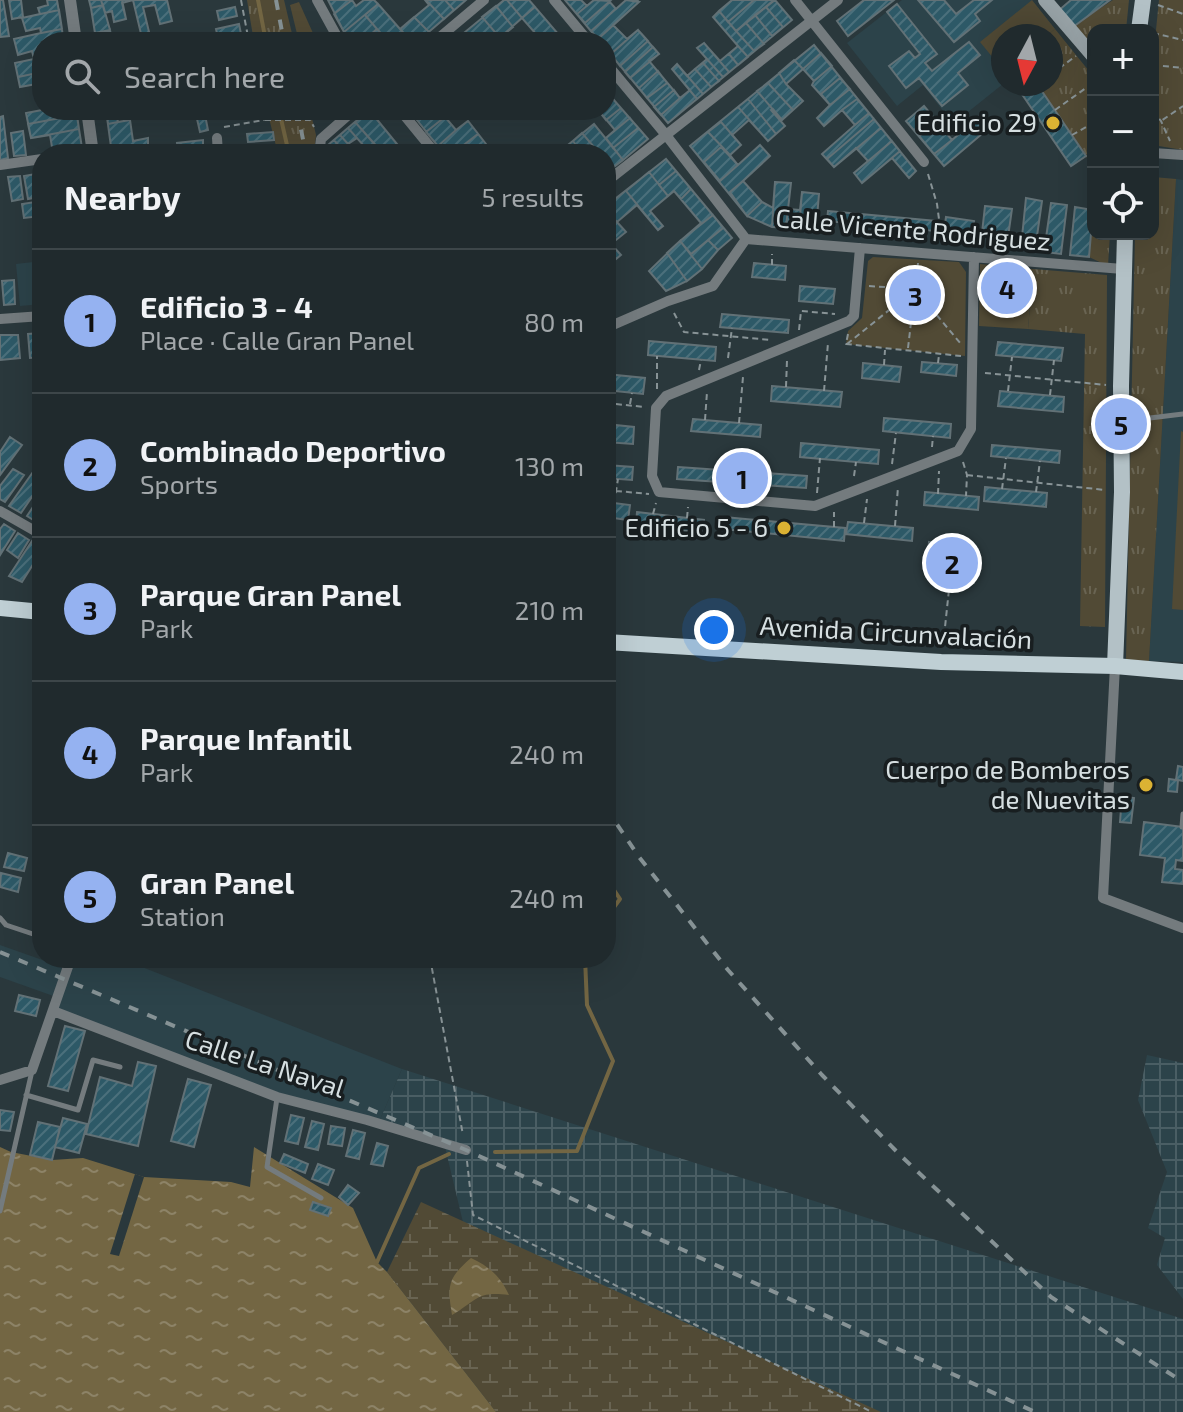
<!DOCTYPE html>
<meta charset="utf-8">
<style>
body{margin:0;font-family:"Exo 2",sans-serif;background:#2d3639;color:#f1f3f6}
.controls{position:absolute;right:24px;top:24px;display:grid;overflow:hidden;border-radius:16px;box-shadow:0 8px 32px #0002}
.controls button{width:72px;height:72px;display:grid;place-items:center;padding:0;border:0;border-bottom:2px solid #3d4649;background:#202a2d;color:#f1f3f6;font:40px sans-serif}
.compass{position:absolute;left:991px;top:24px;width:72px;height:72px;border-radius:50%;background:#202a2d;box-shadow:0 8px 32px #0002;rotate:187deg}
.you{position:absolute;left:714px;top:630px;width:28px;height:28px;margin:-20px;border:6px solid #fff;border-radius:50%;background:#1a73e8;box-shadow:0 0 0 12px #1a73e833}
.badge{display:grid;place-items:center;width:52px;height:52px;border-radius:50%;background:#95b2f1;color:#111;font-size:26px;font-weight:700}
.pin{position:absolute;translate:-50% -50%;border:4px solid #fff;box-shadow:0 2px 8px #0006}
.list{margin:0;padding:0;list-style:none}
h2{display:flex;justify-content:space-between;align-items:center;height:104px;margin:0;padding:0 32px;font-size:34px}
h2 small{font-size:26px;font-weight:400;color:#a2a7aa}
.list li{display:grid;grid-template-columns:52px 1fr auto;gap:24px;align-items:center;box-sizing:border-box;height:144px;padding:0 32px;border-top:2px solid #3d4649}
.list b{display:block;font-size:30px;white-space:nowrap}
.list p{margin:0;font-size:26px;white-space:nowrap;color:#a2a7aa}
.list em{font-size:26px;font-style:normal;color:#a2a7aa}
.icon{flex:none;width:44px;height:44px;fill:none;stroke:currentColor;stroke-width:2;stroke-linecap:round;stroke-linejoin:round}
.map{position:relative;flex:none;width:1183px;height:1412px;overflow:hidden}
.search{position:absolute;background:#202a2d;box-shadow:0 8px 32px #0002;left:32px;top:32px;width:584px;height:88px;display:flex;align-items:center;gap:20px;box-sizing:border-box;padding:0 28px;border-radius:32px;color:#a2a7aa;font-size:30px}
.panel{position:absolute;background:#202a2d;box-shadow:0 8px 32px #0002;left:32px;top:144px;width:584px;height:824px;border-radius:32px}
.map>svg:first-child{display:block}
.built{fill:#2c434a}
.industrial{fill:url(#industrial-grid)}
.grass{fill:url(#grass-tufts)}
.wetland{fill:url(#wetland-marsh)}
.green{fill:#514a35}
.water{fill:url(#water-ripples)}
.pier{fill:#2a383c}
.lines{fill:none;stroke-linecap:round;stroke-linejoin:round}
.stream{stroke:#736643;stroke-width:4}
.building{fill:url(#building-hatch);stroke:#627176;stroke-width:2}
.path{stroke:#889396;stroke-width:2;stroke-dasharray:6 4;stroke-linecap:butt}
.service{stroke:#747b7e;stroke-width:5}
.minor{stroke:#747b7e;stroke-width:10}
.tertiary{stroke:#747b7e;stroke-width:12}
.secondary{stroke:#98a3a7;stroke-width:14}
.primary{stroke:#b3c1c6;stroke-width:16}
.trunk{stroke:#bfcfd4;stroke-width:16}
.rail{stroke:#869295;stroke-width:4;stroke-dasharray:10 10;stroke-linecap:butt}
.poi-dot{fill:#dbb233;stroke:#181e20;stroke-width:3}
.labels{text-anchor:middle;stroke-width:7;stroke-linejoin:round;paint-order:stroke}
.poi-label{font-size:26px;fill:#d6dfe1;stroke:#181e20;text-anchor:end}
.street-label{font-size:26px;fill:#d6dfe1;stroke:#181e20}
</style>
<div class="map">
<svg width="1183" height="1412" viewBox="0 0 1183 1412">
<defs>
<pattern id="industrial-grid" width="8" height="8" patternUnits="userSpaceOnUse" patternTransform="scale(2)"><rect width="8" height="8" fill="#2c434a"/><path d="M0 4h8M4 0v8" fill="none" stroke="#4a5e64"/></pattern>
<pattern id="grass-tufts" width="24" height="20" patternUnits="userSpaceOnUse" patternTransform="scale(2)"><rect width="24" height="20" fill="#514a35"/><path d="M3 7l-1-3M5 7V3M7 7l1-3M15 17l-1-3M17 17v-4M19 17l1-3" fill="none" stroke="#696452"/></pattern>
<pattern id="wetland-marsh" width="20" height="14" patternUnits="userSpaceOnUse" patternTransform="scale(2)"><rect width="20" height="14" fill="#514a35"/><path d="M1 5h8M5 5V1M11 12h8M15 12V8" fill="none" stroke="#696452"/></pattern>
<pattern id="water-ripples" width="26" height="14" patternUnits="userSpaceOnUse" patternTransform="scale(2)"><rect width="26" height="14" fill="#736643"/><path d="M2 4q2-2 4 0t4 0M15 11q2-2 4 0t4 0" fill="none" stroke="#8d8367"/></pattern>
<pattern id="building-hatch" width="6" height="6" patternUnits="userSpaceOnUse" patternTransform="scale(2)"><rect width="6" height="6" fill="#2d5967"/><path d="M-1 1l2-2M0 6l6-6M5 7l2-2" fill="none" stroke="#4b707c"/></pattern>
</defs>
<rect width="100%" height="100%" fill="#2a383c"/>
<!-- built -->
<path class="built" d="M902,0H1032L1055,29L1046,36H1003V84L953,124L923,85L897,106L847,43Z
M1176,179L1183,180V662L1149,661Z
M42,261V304L20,306L16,264Z
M0,945L68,969L71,958H119L402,1069L379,1122L277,1097L54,1010L59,998L0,977Z"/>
<!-- industrial -->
<path class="industrial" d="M1147,1055L1183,1063V1299L1157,1265L1165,1238L1148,1228L1167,1172L1138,1100Z
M402,1069L1183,1319V1412H871L463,1222L444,1143L379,1122Z"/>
<!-- grass -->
<path class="grass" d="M247,0H284L294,42H254Z
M1113,0H1129L1126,30H1093V49L1073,26Z
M1159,0H1183V150L1153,145V60Z
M1055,29L1093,76V167L1037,84H1051V36H1046Z
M267,110H310L316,135L314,154H278Z
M1153,177L1176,179L1149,661L1126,660L1135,234H1153Z
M1093,221V234H1110L1108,266L1089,257Z
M1033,269L1107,275L1105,627L1080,626L1085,334L1028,329Z"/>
<!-- wetland -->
<path class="wetland" d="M421,1202L881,1412H496L387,1272Z"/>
<!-- green -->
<path class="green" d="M1032,0L1055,29L1046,36H1003V70L980,42Z
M299,2L317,42H299L290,5Z
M873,257L959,262L966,272L965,356L846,344L848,331L862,318L868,261Z
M980,264L1033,269L1028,329L979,326Z
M1181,431L1183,432V610L1172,609Z"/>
<!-- water -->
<path class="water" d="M0,1147L11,1152L52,1160L83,1158L144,1177L231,1182L250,1187L254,1147L353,1208L377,1262L387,1272L496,1412H0Z
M471,1258C490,1267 500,1276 509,1295C476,1291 478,1300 452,1315C447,1285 448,1278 471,1258Z"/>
<!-- pier -->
<path class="pier" d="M135,1174L144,1177L119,1256L110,1254Z"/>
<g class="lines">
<!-- stream -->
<path class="stream" d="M258,0L266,42
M279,110L289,154
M606,878L620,899L606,918
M495,1152L577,1151L613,1061L587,1005L585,958
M377,1262L419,1168L449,1154"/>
</g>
<!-- building -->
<path class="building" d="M0,0H3L9,36L0,37Z
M9,0H21L23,17L12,19Z
M47,0H57L64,42H42V83L20,87L15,63L34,59L32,51L18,55L14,39L41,33L40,28L26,31L22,18L40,14L38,8L48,5Z
M89,0H167L172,21L160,24L155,5L143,7L150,36L142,38L133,0L122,3L126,19L114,22L112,11L105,13L103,5L91,8Z
M101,0H122L126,19L114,22L112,11L105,13Z
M328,0H352L356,6L364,0H374L378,4L365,15L377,29L362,42H353L344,32Z
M352,0L356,6L364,0H374L378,4L344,32L334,14Z
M425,0H466L417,42H362L377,29L365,15L378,4L400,29L429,5Z
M426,0H445L454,10L444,19Z
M504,0H529L565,42H543L522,18L495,42H453Z
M507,0H529L535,7L522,18Z
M565,0H581L587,6L594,0H608L616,9L626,0H637L639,2L613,25L627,39L638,30L659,54L649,61L680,98L690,90L672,69L677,64L687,76L695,69L707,59L697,48L704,43L720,61L738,46L713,17L719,11L736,31L775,0L792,20L668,123L606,49V42H600Z
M594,0L610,1L585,23L577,14Z
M626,0L639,2L598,39L591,31Z
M732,0H774L736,31L719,11Z
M732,0H754L728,22L719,11Z
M864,0H894L848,36L837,21Z
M918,0H944L956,14L974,0H992L975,14L980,21L954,42Z
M1071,0H1110L1073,27L1058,11Z
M897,4L937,54L925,63L932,71L969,42L980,55L958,73L968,85L942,106L919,78L906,88L889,66L909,51L915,58L920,54L887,12Z
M103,5L110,30L95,33L91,8Z
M496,6L513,27L500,38L482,17Z
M235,7L237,16L219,20L217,11Z
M766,7L783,27L772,36L755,15Z
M59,10L62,29L41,33L40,28L26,31L22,18Z
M414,17L429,32L417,42H412L400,29Z
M746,23L764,44L754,51L736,31Z
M239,24L241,34L218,38L216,29Z
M377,29L389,42H362Z
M110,30L112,42H96L95,33Z
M638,30L648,41L620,66L611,54Z
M556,32L565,42H544Z
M704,43L729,72L723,77L697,48Z
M814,45L916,171L909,178L892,158L862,183L854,173L868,161L856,148L834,167L822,154L855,125L842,110L824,126L817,118L830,105L812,85L814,81L803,69L786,84L803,101L782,120L773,109L771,110L785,126L768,141L749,120L732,135L741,145L730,155L738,165L760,145L770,156L743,181L762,202L773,208L775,182L791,183L788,209L800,210L802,192L819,194L816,229L772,227L747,216L690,146Z
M738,46L748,57L738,65L729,54Z
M653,47L659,54L630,78L625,72Z
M821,53L832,66L814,81L803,69Z
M794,60L803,69L786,84L779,73Z
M703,63L719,81L711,87L695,69Z
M677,64L703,94L697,99L672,69Z
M658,71L667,83L647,98L639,88Z
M42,72V83L20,87L18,77Z
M840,78L850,89L830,105L821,94Z
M768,83L793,110L782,120L757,91Z
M1015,84H1037L1086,156L1071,166Z
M674,90L680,98L661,115L654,107Z
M606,91L648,139L623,160L606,138L615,130L598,110H606Z
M607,92L621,108L606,120L598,110H606Z
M748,99L776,134L768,141L738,107Z
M857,99L869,113L855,125L842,110Z
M924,106L952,140L979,117L989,128L944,166L906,121Z
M42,110H76L82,148L53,153L50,135L31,138L26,113Z
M106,110H115L118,122L108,124Z
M106,110H115L118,122L130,120L133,141L148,138V145L120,150L121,154H112Z
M195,110H204L208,130L200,132Z
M226,110H254V113L227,117Z
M420,110H439L456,130L468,121L486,144L476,152L478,154H444L413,115Z
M370,111L401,149L405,154H383L355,122Z
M77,115L79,129L31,138L28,124Z
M3,116L8,158L0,160V117Z
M445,117L456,130L438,146L426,132Z
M630,118L638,128L613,148L606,138Z
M874,119L881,128L834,167L827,159Z
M936,120L952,140L934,154L919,136Z
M355,122L382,152L371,154L357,138L348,144L357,154H338L328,145Z
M721,122L741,145L730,155L708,132Z
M594,124L623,160L606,173V154H575L568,145Z
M348,128L357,138L348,144L340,135Z
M23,131L26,155L14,156L11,133Z
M273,132L274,140L248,142L247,134Z
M582,133L600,154H583L573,141Z
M478,134L486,144L474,154H452Z
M203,140V149L178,151L177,143Z
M334,140L346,154H338L328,145Z
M892,141L900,151L862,183L854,173Z
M258,147L259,154H233V149Z
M721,147L738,165L720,181L704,162Z
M666,159L732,238L718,250L708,240L691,254L680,241L701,223L674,191L650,211L663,226L658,230L637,205L617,222L626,232L611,244L621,255L616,259L606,247V206Z
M676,171L691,189L681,199L674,191L668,196L659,185Z
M649,172L668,196L650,211L663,226L658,230L626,191Z
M36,174L39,197L28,199L24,176Z
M20,176L23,199L12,201L8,177Z
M743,181L762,202L747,216L730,192Z
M775,182L791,183L786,227H772Z
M802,192L819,194L816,229H799Z
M1026,198L1042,201L1035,250L1021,247Z
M42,201V220L41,216L24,218L22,204Z
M1051,203L1067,205L1061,254L1044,252Z
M985,206L1012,209L1008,237L982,233Z
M1075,207L1093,210L1089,257L1070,255Z
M606,210L626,232L611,244L621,255L616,259L606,247Z
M828,211L936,221L935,231L827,221Z
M713,215L723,228L691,254L680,241Z
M946,217L974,221L972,235L944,231Z
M708,240L718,250L702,269L687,281L666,291L649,271L680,241L691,254Z
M680,241L702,269L687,281L667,253Z
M754,263L786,266L785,280L752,277Z
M14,280L15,304L4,305L2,281Z
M800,286L835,289L833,304L799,301Z
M722,314L789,320L788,333L720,327Z
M40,333L41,357L30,358L28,334Z
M0,335H18L20,358L0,360Z
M649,341L716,347L715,361L648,355Z
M998,342L1063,348L1061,361L996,355Z
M922,362L957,365L956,376L921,372Z
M863,363L901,367L899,382L862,378Z
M606,374L645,378L643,394L606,390Z
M772,386L842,392L840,407L771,401Z
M1000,391L1064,397L1063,412L998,406Z
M884,418L951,424L950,438L883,431Z
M693,419L761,425L760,437L691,431Z
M606,424L634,427L633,444L606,442Z
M10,437L22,445L0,475V452Z
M801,443L879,450L878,464L800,457Z
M992,445L1060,451L1059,463L991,456Z
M606,465L633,467L632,480L606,478Z
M678,467L807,476L806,488L677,479Z
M13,469L24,475L5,502L0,499V486Z
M33,472L42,477V482L21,513L9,506Z
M985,487L1047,493L1046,507L984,501Z
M925,492L979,497L978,510L924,505Z
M39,498L42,500V518L38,523L27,516Z
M606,502L630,505L628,520L606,517Z
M637,512L704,520L703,533L636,524Z
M724,517L845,528L844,541L723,529Z
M848,522L913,528L912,541L846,534Z
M4,524L15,531L0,555V529Z
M18,533L29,540L18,558L7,550Z
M32,541L42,550L22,582L9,576Z
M929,542L978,549L974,583L926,577Z
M1178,766L1183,767V781L1178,780L1177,792L1168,791L1169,779L1176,780Z
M1122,796L1134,798L1131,823L1120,822Z
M1144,822L1183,827V861L1176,860L1175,869L1183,870V884L1162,882L1165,858L1140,855Z
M8,853L27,858L24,871L4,867Z
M1,873L21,878L18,892L0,887Z
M19,995L40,1000L36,1016L15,1011Z
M65,1026L85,1031L68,1091L48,1086Z
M138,1062L156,1066L138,1146L86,1134L100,1077L132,1086Z
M188,1079L211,1085L194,1147L171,1141Z
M0,1110L14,1112L10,1131L0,1130Z
M291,1115L304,1118L298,1144L285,1141Z
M63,1118L87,1124L79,1153L55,1147Z
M312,1121L324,1124L318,1150L305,1147Z
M38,1122L60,1127L52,1160L30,1155Z
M331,1126L345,1128L342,1146L328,1144Z
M353,1130L365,1133L359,1159L346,1156Z
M377,1143L388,1146L383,1166L371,1164Z
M284,1154L308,1164L305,1173L280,1163Z
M318,1164L334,1170L328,1185L312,1179Z
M348,1185L359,1193L348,1205L339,1197Z
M313,1202L331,1208L328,1216L310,1210Z"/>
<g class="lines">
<!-- path -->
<path class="path" d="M241,0L249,42
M1158,5L1183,14
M1153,33L1183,40
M1153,65L1183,68
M1051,74L1076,56
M1055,110L1093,83
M1153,111L1161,121L1170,141
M265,120H310L314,127
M1153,122L1161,121L1183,106
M224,127L264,120L262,110
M1072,135L1093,123
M928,174L937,204L942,242
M843,233L844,223
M879,237L880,226
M921,241L922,230
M955,243L957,233
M995,246L996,235
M772,265V254
M869,286L915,289L961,344
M674,313L684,332L771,340
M799,330L801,311L835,314
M848,334L846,344L961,356
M847,344L914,290
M908,348L918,263
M728,358L732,328
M938,363L939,355
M884,365L885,350
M699,370L701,360
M985,373L1106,385
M786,387L787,360
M657,389V356
M824,391L828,343
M1008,391L1012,357
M1050,395L1054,360
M606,403L645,407
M630,404L632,393
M705,420L707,392
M739,423L743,377
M613,425L614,406
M932,447L933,436
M963,462L967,475L966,496
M892,464L896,433
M967,475L1105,490
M854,476L856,462
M1002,489L1006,458
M606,490L649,494
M1036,492L1040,461
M817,493L820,458
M938,494L939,471
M614,503L618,479
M653,514L656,503
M687,518L688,507
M864,523L867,499
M895,526L898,487
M834,527V512
M943,646L950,580
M430,958L463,1135
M467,1161L473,1215L872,1412"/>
<!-- service -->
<path class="service" d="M1125,421L1183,414
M1182,827L1183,814
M0,918L6,925L42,937
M26,1095L78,1110L93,1060L120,1067
M277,1098L267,1167L321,1198
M0,1211L32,1071"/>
<!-- minor -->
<path class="minor" d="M317,0L340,42
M554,0L589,42
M795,0L924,162
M434,42L484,0
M606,63L666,135L746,239
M400,110L436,154
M217,138L218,154
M1153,153L1183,155
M79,154L93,152
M319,154L321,139L354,110
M0,165L42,159
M606,182L838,0
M746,239L1123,269
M860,248L854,316L849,321L666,396L656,408L652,476L659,492L815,506L958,451L971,429L974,257
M0,319L42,316
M606,328L668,301L713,286L746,239
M0,511L42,535
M1115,666L1103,898L1183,928
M53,1011L277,1097L367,1120L466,1150
M0,1080L32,1070L71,958"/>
<!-- tertiary -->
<path class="tertiary" d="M70,0L76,42
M87,110L93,154"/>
<!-- secondary -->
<path class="secondary" d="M1045,0L1093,56"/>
<!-- primary -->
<path class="primary" d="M1139,30L1143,0
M1115,666L1122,492L1121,386L1125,234"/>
<!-- trunk -->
<path class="trunk" d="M0,608L42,612
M606,642L941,662L1115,666L1183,672"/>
<!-- rail -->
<path class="rail" d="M276,0L284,42
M297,110L306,154
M606,808L639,857L728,970L822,1075L901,1156L1051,1297L1183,1382
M0,952L466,1150L1035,1412"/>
</g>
<!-- markers -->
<g class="poi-dot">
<circle cx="1053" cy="123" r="8"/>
<circle cx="784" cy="528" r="8"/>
<circle cx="1146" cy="785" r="8"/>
</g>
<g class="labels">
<!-- poi labels -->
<g class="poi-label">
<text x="1037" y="132">Edificio 29</text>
<text x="768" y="537">Edificio 5 - 6</text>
<text x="1130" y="779">Cuerpo de Bomberos<tspan x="1130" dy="30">de Nuevitas</tspan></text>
</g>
<!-- street labels -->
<g class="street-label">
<text transform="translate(913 230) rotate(5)" y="9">Calle Vicente Rodriguez</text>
<text transform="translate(896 633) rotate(3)" y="9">Avenida Circunvalación</text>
<text transform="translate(265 1064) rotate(18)" y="9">Calle La Naval</text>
</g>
</g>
</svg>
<div class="controls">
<button>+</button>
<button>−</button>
<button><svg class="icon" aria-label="locate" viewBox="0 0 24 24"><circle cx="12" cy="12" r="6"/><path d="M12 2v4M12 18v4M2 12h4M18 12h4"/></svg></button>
</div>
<svg class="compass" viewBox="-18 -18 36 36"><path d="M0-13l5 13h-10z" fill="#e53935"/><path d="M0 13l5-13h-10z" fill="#a2a7aa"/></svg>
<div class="you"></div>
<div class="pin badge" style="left:742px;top:478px">1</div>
<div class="pin badge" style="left:952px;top:563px">2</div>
<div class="pin badge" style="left:915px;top:295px">3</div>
<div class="pin badge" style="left:1007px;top:288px">4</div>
<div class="pin badge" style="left:1121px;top:424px">5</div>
<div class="search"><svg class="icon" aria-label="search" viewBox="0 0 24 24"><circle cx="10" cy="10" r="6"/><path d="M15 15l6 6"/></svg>Search here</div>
<section class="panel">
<h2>Nearby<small>5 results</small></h2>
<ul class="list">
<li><span class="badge">1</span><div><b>Edificio 3 - 4</b><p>Place · Calle Gran Panel</p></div><em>80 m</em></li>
<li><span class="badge">2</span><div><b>Combinado Deportivo</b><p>Sports</p></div><em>130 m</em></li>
<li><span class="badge">3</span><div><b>Parque Gran Panel</b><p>Park</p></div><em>210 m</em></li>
<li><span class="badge">4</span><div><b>Parque Infantil</b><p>Park</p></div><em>240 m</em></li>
<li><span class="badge">5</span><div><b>Gran Panel</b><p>Station</p></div><em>240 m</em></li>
</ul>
</section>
</div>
